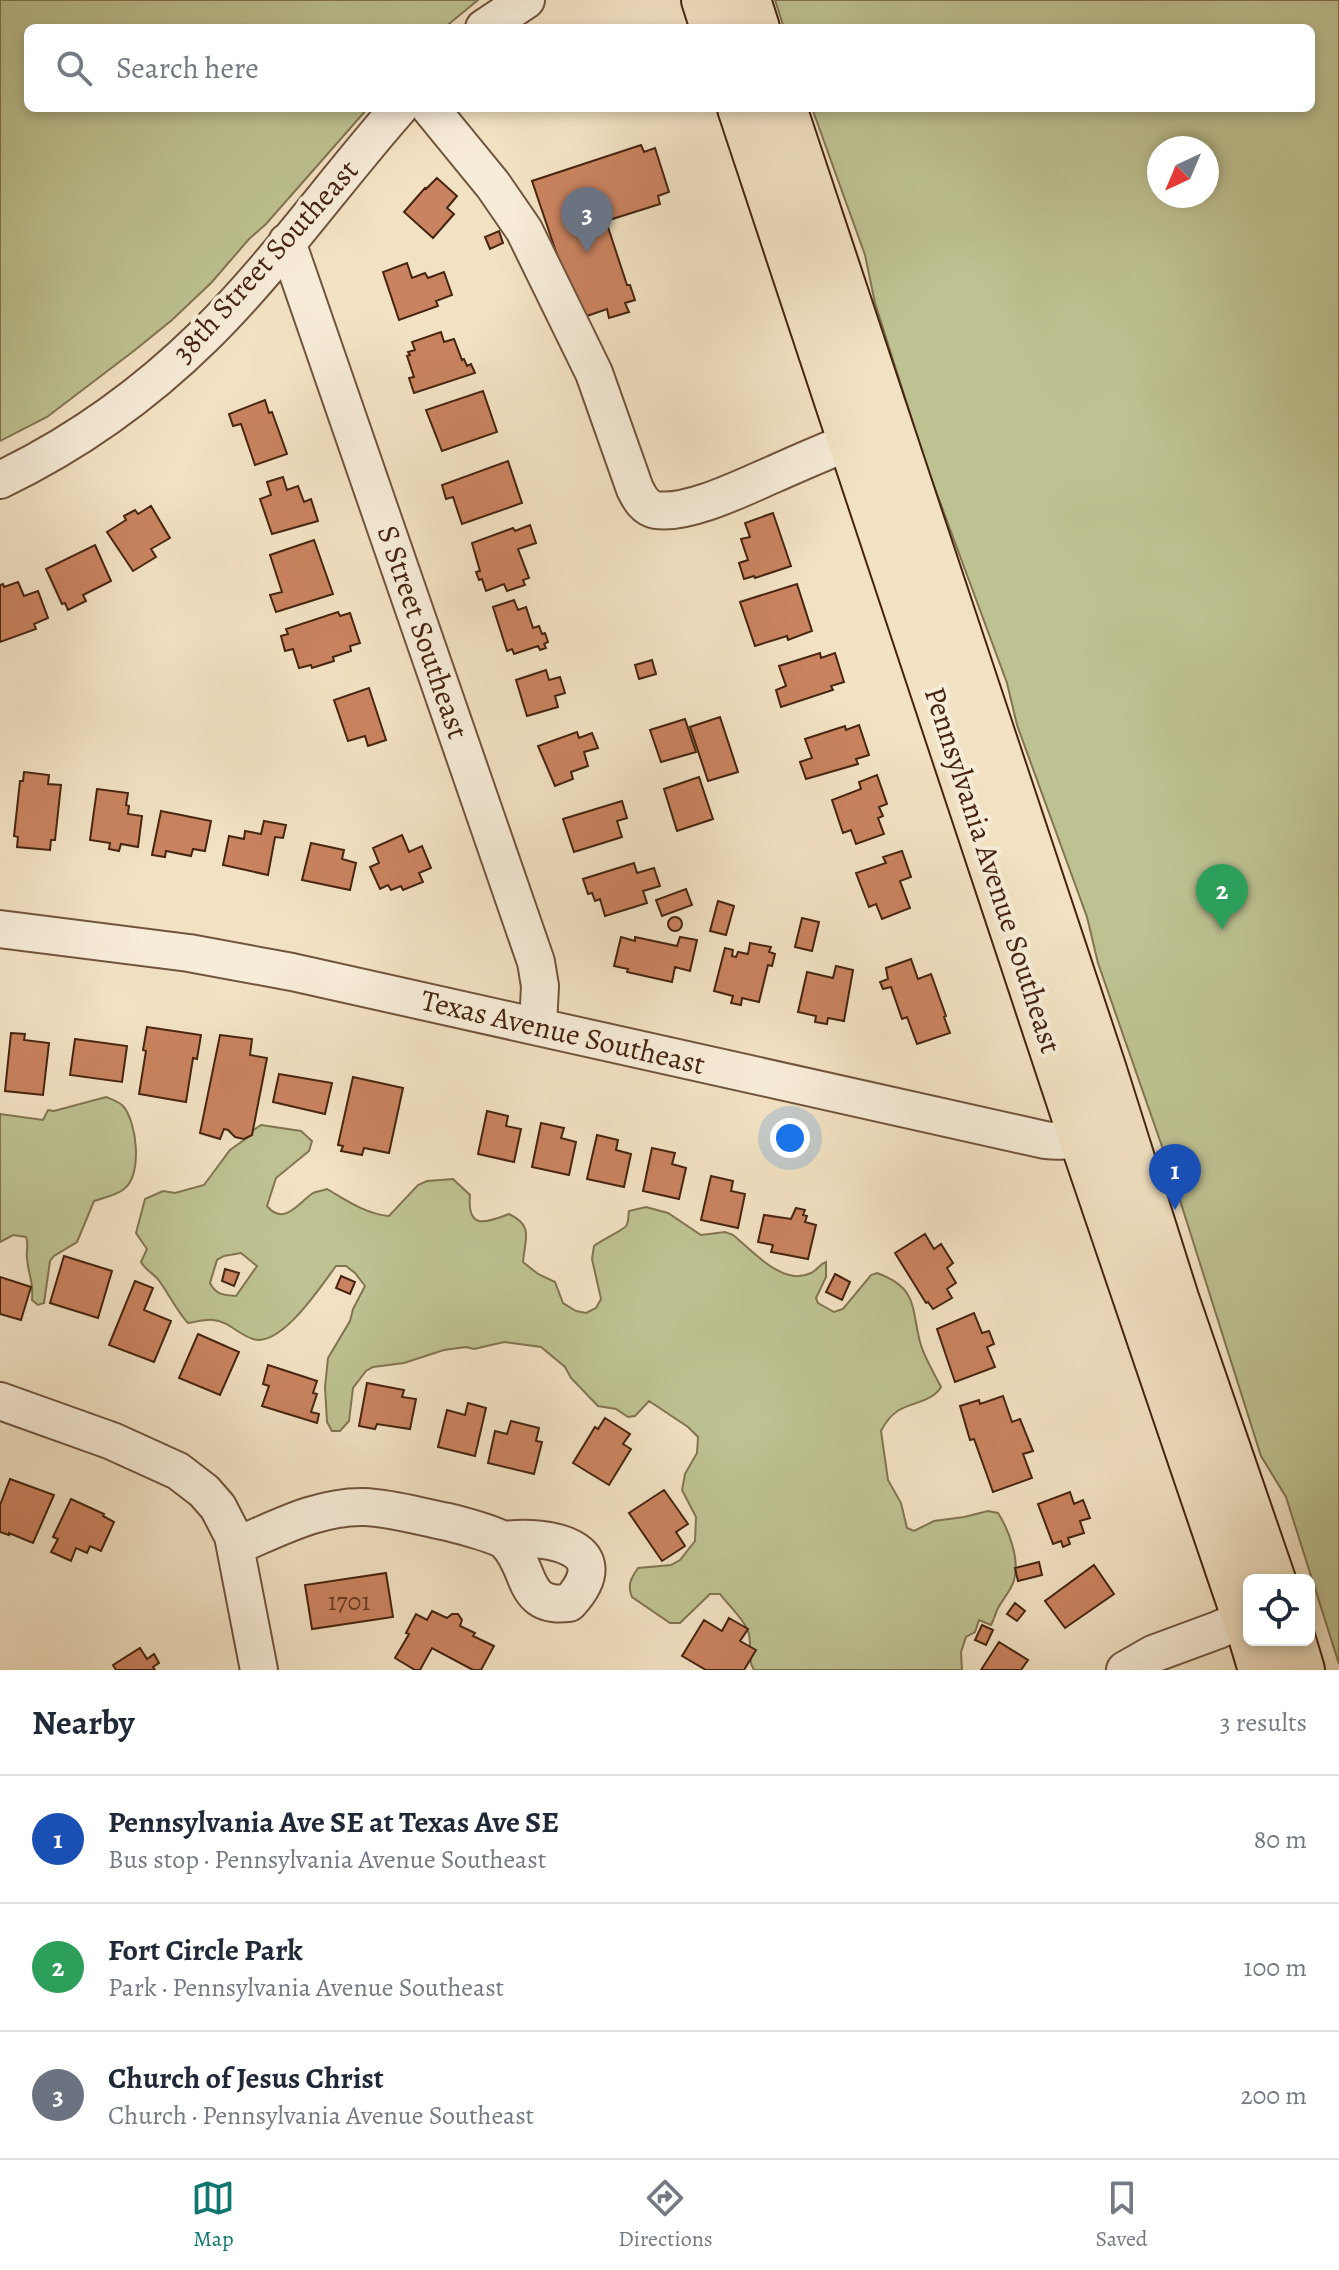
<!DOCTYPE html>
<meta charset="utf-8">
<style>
body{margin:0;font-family:Alegreya,serif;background:#f6f6f7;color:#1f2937}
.controls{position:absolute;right:24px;bottom:24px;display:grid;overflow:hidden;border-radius:12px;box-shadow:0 4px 12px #0003}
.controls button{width:72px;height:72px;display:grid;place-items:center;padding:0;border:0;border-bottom:2px solid #e0e1e3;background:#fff;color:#1f2937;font:40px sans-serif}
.compass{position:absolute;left:1147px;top:136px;width:72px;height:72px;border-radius:50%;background:#fff;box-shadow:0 4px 12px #0003;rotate:224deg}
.you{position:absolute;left:790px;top:1138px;width:28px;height:28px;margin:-20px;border:6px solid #fff;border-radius:50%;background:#1a73e8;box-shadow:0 0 0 12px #1a73e833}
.badge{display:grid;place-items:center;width:52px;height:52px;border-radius:50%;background:#0f766e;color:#fff;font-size:26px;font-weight:700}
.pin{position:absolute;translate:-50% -66px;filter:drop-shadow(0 2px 4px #0008)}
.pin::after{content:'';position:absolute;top:42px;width:28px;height:24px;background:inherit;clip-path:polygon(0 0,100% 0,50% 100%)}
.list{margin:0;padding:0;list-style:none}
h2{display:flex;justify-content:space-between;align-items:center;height:104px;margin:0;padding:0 32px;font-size:34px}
h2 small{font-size:26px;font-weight:400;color:#747a83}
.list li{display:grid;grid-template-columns:52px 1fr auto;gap:24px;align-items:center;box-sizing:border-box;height:128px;padding:0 32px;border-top:2px solid #e0e1e3}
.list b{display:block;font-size:30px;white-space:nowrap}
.list p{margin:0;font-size:26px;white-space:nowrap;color:#747a83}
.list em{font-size:26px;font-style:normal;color:#747a83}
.icon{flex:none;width:44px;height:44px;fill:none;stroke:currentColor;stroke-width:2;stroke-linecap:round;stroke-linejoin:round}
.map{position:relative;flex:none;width:1339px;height:1670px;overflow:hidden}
.search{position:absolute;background:#fff;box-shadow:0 4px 12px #0003;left:24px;right:24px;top:24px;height:88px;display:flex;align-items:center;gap:20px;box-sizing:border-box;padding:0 28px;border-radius:12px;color:#747a83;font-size:30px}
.sheet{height:488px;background:#fff}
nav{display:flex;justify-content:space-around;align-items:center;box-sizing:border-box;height:112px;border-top:2px solid #e0e1e3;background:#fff;font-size:22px;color:#747a83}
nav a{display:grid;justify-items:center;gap:4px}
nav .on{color:#0f766e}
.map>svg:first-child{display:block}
.green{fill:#bec292;stroke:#827451;stroke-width:2;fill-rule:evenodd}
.building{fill:#ca8360;stroke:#462510;stroke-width:2}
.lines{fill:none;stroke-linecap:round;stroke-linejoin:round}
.minor-casing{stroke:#71543d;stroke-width:40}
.highway-casing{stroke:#462510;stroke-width:48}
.minor{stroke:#f7ecd8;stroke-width:36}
.highway{stroke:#f2e2c3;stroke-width:44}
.labels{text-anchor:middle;stroke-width:8;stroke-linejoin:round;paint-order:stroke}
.number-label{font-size:26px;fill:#673c24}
.street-label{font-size:30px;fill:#462510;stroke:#f7ecd8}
</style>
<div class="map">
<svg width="1339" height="1670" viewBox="0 0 1339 1670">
<rect width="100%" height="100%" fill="#f2e2c3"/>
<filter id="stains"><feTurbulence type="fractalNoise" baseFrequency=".0025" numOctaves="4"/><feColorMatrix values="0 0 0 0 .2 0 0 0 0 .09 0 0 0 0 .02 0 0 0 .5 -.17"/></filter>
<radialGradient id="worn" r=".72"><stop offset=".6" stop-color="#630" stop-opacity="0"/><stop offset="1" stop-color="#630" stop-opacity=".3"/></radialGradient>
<!-- green -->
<path class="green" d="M0,0H478L444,28H28V108H368L266,224L249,239L212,282L172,320L135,350L47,417L0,441Z
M775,0H1339V1664L1286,1497L1261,1456L1172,1175L1098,963L1087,917L1017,725L1007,683L927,467L875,303L865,255L812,108H1311V28H784ZM1159,148H1207V196H1159Z
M106,1097C111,1099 119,1102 123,1106C137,1122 143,1175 124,1189C117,1195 103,1198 94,1201L77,1242L54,1256L50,1261L44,1303L38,1305L32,1300C34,1280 28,1275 27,1258C26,1249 29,1245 26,1237L13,1235L0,1242V1114L43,1120L48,1110L54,1111Z
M261,1125L301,1131L312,1141L309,1151L276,1178L267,1206C284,1227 299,1202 313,1193C318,1191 322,1191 327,1189C346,1200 366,1214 389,1216L418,1185L427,1181L453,1179L470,1195C467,1229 484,1224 509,1214C534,1226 525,1238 523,1262L538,1274L555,1282L563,1303L576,1311L586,1313L596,1308L601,1299L592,1259L594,1246C600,1241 625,1229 626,1226C629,1222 628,1216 629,1211L646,1207L668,1213L701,1235L725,1232L733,1235C753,1251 783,1287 811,1273C818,1270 819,1264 826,1262V1277L816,1298L818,1303L834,1312L843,1309L871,1275L877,1273C918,1288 911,1307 920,1342C924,1357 934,1373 941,1387C932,1402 913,1402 899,1410C891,1415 885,1423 881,1431L888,1480L901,1503L907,1528L914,1531L934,1521L964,1517L988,1511L998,1513C1009,1530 1020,1560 1014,1580C1012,1589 1003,1599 998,1608C995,1614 994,1620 991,1625L979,1620L975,1632L966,1637L961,1652L962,1670H754C746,1657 753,1645 748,1631C743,1618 728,1605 720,1594H710L680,1623H670L632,1597C627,1585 631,1578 638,1568L671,1565L680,1560L695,1541L696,1517L682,1490L685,1474L697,1453L698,1437L688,1427L649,1401L635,1416L628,1417L616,1409L598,1406L571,1378L565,1367L541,1347L504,1342L474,1349L466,1347L444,1350L404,1363L373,1367L366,1371L353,1388L349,1421L340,1431H332L327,1422L325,1387L328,1358L350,1321L353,1309L365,1286L355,1273L346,1266H336C321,1286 281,1348 253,1339C239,1335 228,1321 213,1320C205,1319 196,1322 188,1323C176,1310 170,1296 160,1282C155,1274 146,1271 141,1262L147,1249L136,1233L145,1199L163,1191L175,1193L204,1185L230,1150L251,1135L252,1131ZM241,1253L257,1266L236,1296C224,1295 216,1295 210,1283L217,1260L224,1256Z"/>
<!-- building -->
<path class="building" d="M641,145L644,152L655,148L669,192L658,196L660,204L606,221L627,285H630L635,300L625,303L629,312L609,318L607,309L584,317L574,305L532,181Z
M437,178L457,196L447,208L454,214L433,238L404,212L425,188L426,189Z
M499,231L503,243L490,249L485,237Z
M407,263L412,278L425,273L428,278L444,272L452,295L436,301L438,306L399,320L383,272Z
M441,332L444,342L454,339L462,360L464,359L467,366L471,364L475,373L414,393L409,378L414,377L407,356L410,355L408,352L415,350L412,342Z
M483,391L497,432L442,451L426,410Z
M265,400L269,413L272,412L287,454L255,465L241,424L233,426L229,414Z
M508,461L522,503L462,524L453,497L446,499L442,485Z
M283,477L287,490L298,486L304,502L311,499L318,521L272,534L260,499L271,495L267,482Z
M151,506L170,538L151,549L156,557L133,571L107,532L126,520L124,516L135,510L138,514Z
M773,513L791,566L755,578L754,576L744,579L739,563L748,560L741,539L750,537L745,523Z
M530,525L536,543L518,549L529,578L523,580L525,585L507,591L504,584L486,591L482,579L479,580L476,572L480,571L472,543L513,528L515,531Z
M314,540L333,594L276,612L270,595L282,592L270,555Z
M95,545L111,581L83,595L86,601L68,610L65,603L62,604L46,569Z
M18,582L24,596L38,591L48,618L34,624L36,629L0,642V585L3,584L4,587Z
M797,584L812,631L788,640L787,636L755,646L740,602Z
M514,600L518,610L526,607L533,628L539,626L542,634L545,633L548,642L544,644L546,648L540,650L538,646L514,654L512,649L507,651L493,607Z
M338,612L340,616L350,613L360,643L350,646L351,651L333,657L334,661L312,668L311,665L299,668L293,649L285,651L281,636L288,634L286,629Z
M820,653L821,658L835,653L844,682L831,686L833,690L781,707L776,690L786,686L779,666Z
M652,660L656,674L639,679L635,665Z
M546,670L549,680L560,677L565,693L555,696L558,707L527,716L516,680Z
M369,688L386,740L368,746L365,736L348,741L334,700Z
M720,717L738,772L708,781L690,727Z
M685,719L696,752L661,762L650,730Z
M859,725L869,755L856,759L858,764L806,779L800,762L812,758L805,739L845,726L846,730Z
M577,732L579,738L592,733L598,748L584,752L588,766L571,772L573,779L555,786L538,746Z
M24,772L49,775L48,784L61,785L55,840H51L50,850L17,847L18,837L14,836L20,781H23Z
M877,775L887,804L879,807L883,816L878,818L884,834L856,844L851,830L843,833L832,800L861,789L859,782Z
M699,777L713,819L677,831L664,789Z
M97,789L128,793L126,805L129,806L128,814L142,816L138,847L121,844L119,851L109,849L110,843L90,840Z
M622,801L627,818L617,821L622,837L574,852L563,819Z
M161,811L211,821L205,851L193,849L191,856L166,851L165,857L152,855Z
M264,821L286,825L283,838L275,837L268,875L223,865L229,836L244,839L245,831L261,834Z
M402,835L409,852L422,846L431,868L419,873L423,882L403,890L401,886L391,890L388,885L380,889L370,867L379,863L373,848Z
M311,843L344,850L342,859L356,863L350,890L302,880Z
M902,851L911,877L900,881L910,908L882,919L876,904L869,907L856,873L886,863L883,857Z
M634,863L637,873L654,868L660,886L643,891L647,903L605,916L600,899L595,901L592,893L588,894L583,879Z
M686,889L692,905L662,916L656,900Z
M718,901L734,906L726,935L710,931Z
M668 924a7 7 0 1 1 14 0a7 7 0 1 1-14 0Z
M802,918L819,922L812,951L795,947Z
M621,937L635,941V937L677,946L680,937L697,940L690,971L675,967L672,982L627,972L628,969L614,966Z
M750,943L771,947L769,952L775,954L772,966L768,965L759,1002L742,998L741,1005L731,1003L733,996L714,991L725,948L733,950L732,956L736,957L738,952L748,954Z
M911,959L918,979L931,974L946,1016L944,1017L950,1033L917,1044L907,1017L902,1019L891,987L883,989L880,982L888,979L886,968Z
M836,966L853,970L844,1021L828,1018L827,1024L815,1022L816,1016L798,1012L807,972L833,978Z
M147,1027L201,1035L197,1059L193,1058L186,1102L139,1094L146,1051L143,1050Z
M11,1033L25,1034L24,1040L49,1043L43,1095L5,1091Z
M220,1035L252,1039L250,1055L267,1058L252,1135L244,1139L235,1137L228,1130L224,1129L220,1139L200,1133Z
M75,1039L127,1046L122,1082L70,1075Z
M279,1074L332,1083L325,1114L273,1102Z
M353,1077L403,1088L389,1153L364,1148L362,1155L341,1151L343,1146L338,1145Z
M487,1111L508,1116L506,1126L521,1129L514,1162L478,1154Z
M541,1123L564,1128L561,1138L576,1142L569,1175L532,1167Z
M597,1135L618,1140L616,1150L631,1154L624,1187L587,1179Z
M652,1148L675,1153L672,1164L686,1168L679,1199L643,1191Z
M711,1176L733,1181L731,1191L745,1194L738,1228L701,1220Z
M796,1208L805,1210L803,1215L807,1216L805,1222L816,1225L808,1259L771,1252L773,1245L758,1242L764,1215L791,1219Z
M925,1234L934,1249L941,1244L953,1263L947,1268L956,1283L947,1289L952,1298L933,1309L928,1302L926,1303L895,1253Z
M64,1256L112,1271L98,1318L50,1303Z
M225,1269L239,1273L234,1286L222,1281Z
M835,1274L850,1282L842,1300L826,1292Z
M341,1276L355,1282L350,1294L336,1288Z
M0,1277L31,1287L21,1320L0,1314Z
M135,1281L153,1288L144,1310L171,1321L154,1362L109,1345Z
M974,1313L982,1333L989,1331L994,1344L987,1347L995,1367L955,1382L937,1329Z
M198,1334L239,1352L220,1395L179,1378Z
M268,1365L317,1381L313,1393L317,1394L311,1412L319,1414L317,1423L262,1406L269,1386L263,1384Z
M367,1383L404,1390L402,1397L416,1399L410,1429L377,1424L375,1429L359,1426Z
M1003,1396L1012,1422L1020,1419L1033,1451L1023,1454L1032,1478L993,1492L974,1439L970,1440L960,1406L979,1400L980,1404Z
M468,1403L486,1408L475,1456L438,1447L447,1410L465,1415Z
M605,1418L630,1434L623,1444L631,1449L609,1485L573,1463L595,1427L598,1429Z
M511,1421L539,1428L536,1441L542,1442L534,1474L488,1463L495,1431L507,1434Z
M10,1479L54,1495L33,1543L9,1533V1535L0,1532V1505Z
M664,1490L688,1524L676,1532L685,1546L662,1561L629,1513Z
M1070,1492L1074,1504L1083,1500L1090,1518L1080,1521L1084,1533L1068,1538L1070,1544L1063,1547L1061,1541L1053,1544L1038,1504Z
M71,1499L104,1514L103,1516L114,1522L101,1551L90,1546L87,1553L76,1548L71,1561L51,1552L58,1539L53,1537Z
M1039,1562L1042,1575L1018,1581L1015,1568Z
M1094,1565L1114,1594L1065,1628L1045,1601Z
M386,1573L393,1617L312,1629L305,1585Z
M1015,1603L1025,1611L1017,1621L1007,1614Z
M432,1611L447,1618L452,1614H458L462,1620L460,1626L475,1633L473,1636L494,1646L481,1670H473L432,1648L420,1670H415L395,1658L409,1634L406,1633L416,1614L427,1620Z
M729,1618L748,1629L740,1641L756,1650L744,1670H706L682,1656L704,1620L722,1631Z
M982,1625L993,1630L986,1645L975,1640Z
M999,1642L1028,1660L1021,1670H981Z
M140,1648L147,1659L154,1654L159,1663L153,1667L155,1670H116L113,1665Z"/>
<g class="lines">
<!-- minor casing -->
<g class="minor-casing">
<path id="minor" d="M484,28L526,0
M430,108L493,185L524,230L594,373L635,489C640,499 645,508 656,510C688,515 744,487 774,474C808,459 841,444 876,432
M287,242L536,962L540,986L538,1026
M0,480C75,444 145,394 204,336C275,266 333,183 399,108
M0,929L189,953L292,972L1045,1140C1068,1143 1086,1138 1107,1131
M0,1401L112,1441L178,1471L204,1491L218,1507L233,1536L259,1670
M236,1546C277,1529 318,1506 364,1507C392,1508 421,1517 448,1522C460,1525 498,1535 506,1542C532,1567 520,1609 569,1603C620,1548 548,1534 504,1540
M1125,1670L1153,1654L1218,1630L1249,1616"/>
</g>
<!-- highway casing -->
<g class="highway-casing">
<path id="highway" d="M704,0L713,28
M748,0L757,28
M740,108L1082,1140L1249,1631
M784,108L1103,1067L1176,1298L1273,1580
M1252,1640L1261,1670
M1293,1640L1302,1670"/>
</g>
<!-- minor -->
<use href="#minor" class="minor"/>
<!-- highway -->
<use href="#highway" class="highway"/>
</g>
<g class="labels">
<!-- number labels -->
<g class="number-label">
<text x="349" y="1610">1701</text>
</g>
<!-- street labels -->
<g class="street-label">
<text transform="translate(265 261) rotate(-48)" y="10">38th Street Southeast</text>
<text transform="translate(423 632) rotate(71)" y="10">S Street Southeast</text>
<text transform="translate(993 870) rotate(72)" y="10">Pennsylvania Avenue Southeast</text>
<text transform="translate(563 1032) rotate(13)" y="10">Texas Avenue Southeast</text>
</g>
</g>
<rect width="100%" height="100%" filter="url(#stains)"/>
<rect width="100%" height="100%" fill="url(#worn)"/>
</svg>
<div class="controls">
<button><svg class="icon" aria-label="locate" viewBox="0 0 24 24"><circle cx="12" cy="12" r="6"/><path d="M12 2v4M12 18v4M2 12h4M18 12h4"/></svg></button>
</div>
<svg class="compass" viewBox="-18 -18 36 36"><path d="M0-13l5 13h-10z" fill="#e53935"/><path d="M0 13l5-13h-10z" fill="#747a83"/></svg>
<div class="you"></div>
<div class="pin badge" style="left:1175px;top:1210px;background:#1a4fb4">1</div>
<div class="pin badge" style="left:1222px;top:930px;background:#2e9e5b">2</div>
<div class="pin badge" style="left:587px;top:253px;background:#6b7280">3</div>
<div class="search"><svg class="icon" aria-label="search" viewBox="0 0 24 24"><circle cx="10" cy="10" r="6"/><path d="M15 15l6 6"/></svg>Search here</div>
</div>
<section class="sheet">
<h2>Nearby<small>3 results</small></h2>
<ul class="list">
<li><span class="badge" style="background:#1a4fb4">1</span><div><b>Pennsylvania Ave SE at Texas Ave SE</b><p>Bus stop · Pennsylvania Avenue Southeast</p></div><em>80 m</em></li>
<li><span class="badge" style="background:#2e9e5b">2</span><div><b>Fort Circle Park</b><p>Park · Pennsylvania Avenue Southeast</p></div><em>100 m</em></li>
<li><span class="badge" style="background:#6b7280">3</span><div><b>Church of Jesus Christ</b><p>Church · Pennsylvania Avenue Southeast</p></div><em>200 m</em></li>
</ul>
</section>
<nav>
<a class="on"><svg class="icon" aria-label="map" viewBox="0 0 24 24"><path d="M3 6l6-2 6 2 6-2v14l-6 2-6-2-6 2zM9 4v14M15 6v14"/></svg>Map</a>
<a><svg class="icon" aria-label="directions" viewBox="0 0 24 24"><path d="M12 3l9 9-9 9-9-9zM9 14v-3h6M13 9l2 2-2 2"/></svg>Directions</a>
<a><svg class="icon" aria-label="saved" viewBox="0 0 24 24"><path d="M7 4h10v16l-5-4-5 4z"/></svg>Saved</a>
</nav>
